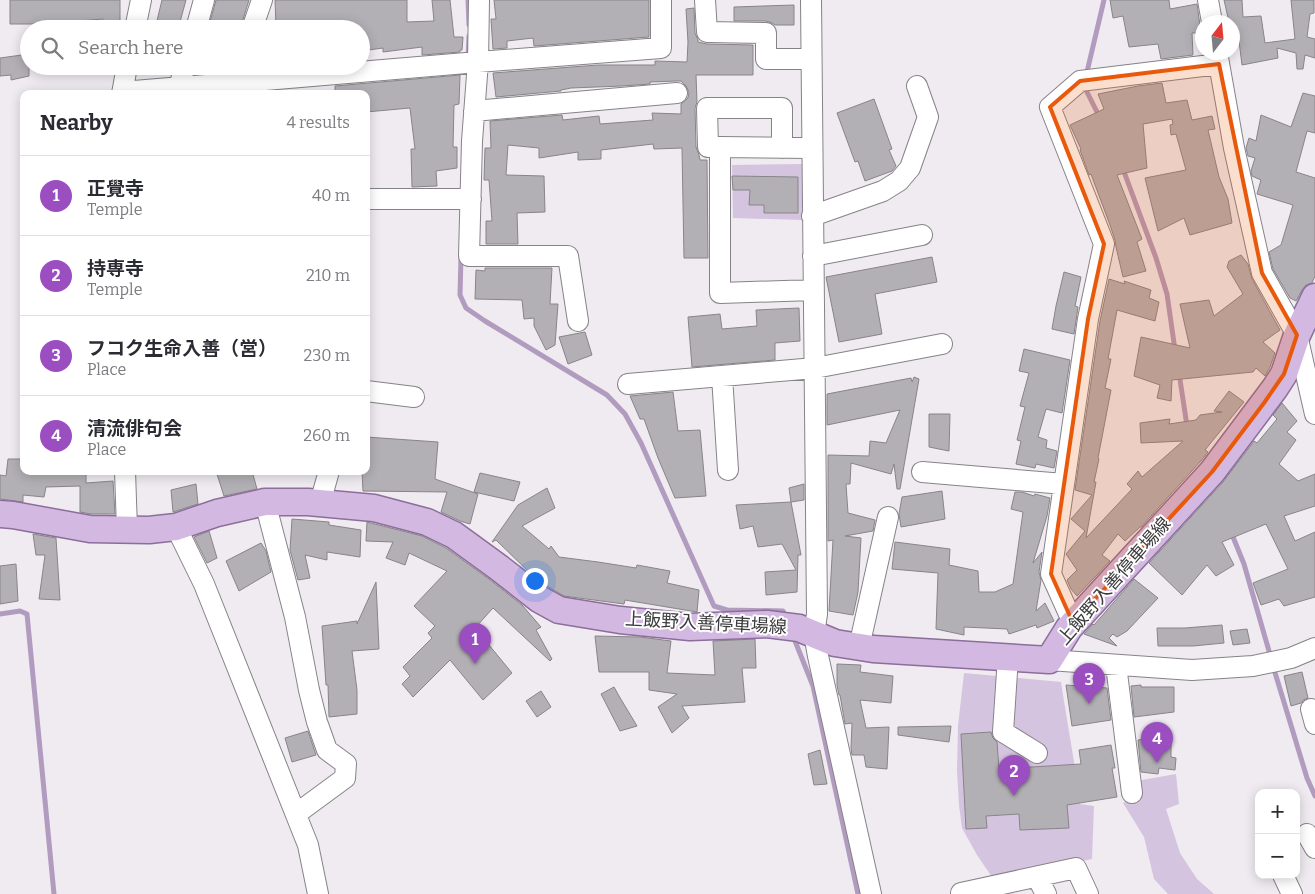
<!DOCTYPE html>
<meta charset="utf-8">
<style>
body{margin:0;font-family:Bitter,"Noto Sans JP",serif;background:#f2f2f3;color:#2b2b33}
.controls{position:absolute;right:15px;bottom:15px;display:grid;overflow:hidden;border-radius:10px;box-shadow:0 2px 12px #0003}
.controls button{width:45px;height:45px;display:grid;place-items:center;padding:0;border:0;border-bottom:1px solid #e1e1e2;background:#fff;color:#2b2b33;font:25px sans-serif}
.compass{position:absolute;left:1195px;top:15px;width:45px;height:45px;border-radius:50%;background:#fff;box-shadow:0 2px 12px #0003;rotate:16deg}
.you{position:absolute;left:534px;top:580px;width:18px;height:18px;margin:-12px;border:4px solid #fff;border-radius:50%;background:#1a73e8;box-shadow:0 0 0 8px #1a73e833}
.badge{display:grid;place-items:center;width:32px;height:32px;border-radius:50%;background:#9b4ec0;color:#fff;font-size:16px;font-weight:700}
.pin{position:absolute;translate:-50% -41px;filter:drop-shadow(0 1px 2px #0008)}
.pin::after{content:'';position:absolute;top:26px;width:18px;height:15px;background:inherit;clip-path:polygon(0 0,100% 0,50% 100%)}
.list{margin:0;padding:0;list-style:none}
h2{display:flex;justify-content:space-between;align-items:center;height:65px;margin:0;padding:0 20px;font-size:21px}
h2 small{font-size:16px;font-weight:400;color:#7c7c81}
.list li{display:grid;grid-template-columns:32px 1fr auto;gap:15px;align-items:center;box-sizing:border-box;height:80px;padding:0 20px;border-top:1px solid #e1e1e2}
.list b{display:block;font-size:19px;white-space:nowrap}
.list p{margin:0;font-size:16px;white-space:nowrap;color:#7c7c81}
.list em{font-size:16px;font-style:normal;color:#7c7c81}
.icon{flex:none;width:28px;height:28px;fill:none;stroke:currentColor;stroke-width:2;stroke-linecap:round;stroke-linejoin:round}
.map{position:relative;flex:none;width:1315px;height:894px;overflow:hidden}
.search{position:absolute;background:#fff;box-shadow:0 2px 12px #0003;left:20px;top:20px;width:350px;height:55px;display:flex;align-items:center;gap:12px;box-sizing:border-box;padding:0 18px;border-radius:28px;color:#7c7c81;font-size:19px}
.panel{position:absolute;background:#fff;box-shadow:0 2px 12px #0003;left:20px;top:90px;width:350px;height:385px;border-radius:10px}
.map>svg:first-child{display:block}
.green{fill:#d5c4df}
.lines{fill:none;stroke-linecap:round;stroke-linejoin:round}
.stream{stroke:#b19bbe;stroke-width:5}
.building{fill:#b3b0b5;stroke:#88848a}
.minor-casing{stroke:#868388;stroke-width:22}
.major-casing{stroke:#8b6e9a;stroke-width:29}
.minor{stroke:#fff;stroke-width:20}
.major{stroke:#d3b9e1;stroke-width:26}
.marked{fill:#e8590c;fill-opacity:0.2;stroke:#e8590c;stroke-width:4;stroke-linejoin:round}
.labels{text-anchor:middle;stroke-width:4;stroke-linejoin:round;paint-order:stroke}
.street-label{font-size:18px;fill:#3b3a3c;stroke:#fff}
</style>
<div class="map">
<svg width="1315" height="894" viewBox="0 0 1315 894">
<rect width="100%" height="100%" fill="#efebf1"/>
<!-- green -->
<path class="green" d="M803,164L802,220L733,218L732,165Z
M964,673L1061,682C1067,722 1075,763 1080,804L1094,806L1092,859L994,880L977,855L962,828L959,805L957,771L958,726Z
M1176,774L1179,804L1166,809L1180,853L1197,879L1214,894H1168L1154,879L1144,837L1123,803L1138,795L1136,781Z"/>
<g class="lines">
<!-- stream -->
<path class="stream" d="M468,0L469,25
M468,60L469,36
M1086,76L1104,0
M1085,85V88L1100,118
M1123,169L1156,258L1167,294L1175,350
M461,256L460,295L466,308L485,321L607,395L625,414L641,443L714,606L727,610L783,611L786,619
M1179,373L1187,426
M1231,532L1244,564L1271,658
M0,614L20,611L27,614L54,894
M793,636L813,686L858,894
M1273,666L1307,778L1315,796"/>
</g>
<!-- building -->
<path class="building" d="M10,0H120V29H100L103,19L43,24H10Z
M162,0H186L178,29H155Z
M216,0H249L240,29H208Z
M275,0H407V22L434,21L432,0H450L454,37H463L462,50H460V52L422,55V47L383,52V48L361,51V29H295V24L276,26Z
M494,0H649V37L534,46L533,38L507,41V48L493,49L491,19H496Z
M1110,0H1169L1170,9L1197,4L1201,33H1192L1193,55L1161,59L1158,44L1129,47L1123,16L1113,18Z
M1224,0H1242L1243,17L1261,16L1265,43L1295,39L1291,0H1314V13L1310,14L1307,37L1315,39V58L1305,55L1303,69H1297L1296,53L1277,48L1278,58L1242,65L1239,41L1232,42V22H1229Z
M794,5V25H775L772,23L766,21H734V7Z
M694,8L695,33L698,40V42L707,44L753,45V75H696L697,102L695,108L696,147L699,155L700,160H707L708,258H684L682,148L654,149L653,144L601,150V159L578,160V152L539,158V148L508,145L506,175L544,176L545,212L517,213L518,244H486V221H492L489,180H484L485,148H491L490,121L562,115L563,120L599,116L600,124L653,120L652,113L681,114V104L688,98L689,92L686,86L681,81H676L650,82V84L622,86L571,88L561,90V91L496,97L493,73L598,65H655V61L687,62L688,42L686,9Z
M29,54V76L11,80V75L0,76V58Z
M460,75L459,104L454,105L453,147H457V168L436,171L437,186L412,187L411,149H415L410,108L366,112V94H335V86Z
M1162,83L1166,103L1187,100L1192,120L1212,116L1215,129L1208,130L1219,177L1228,199L1232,223L1190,235L1184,218L1158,231L1145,178L1186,170L1176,134L1171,135L1170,125L1173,124L1172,119L1143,124L1147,168L1117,175L1142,239L1137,242L1146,271L1123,277L1116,247L1115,240L1110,225L1091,174L1089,175L1080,150L1081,149L1070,125L1104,109L1098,94L1138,86Z
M1303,93L1315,96V133L1307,131L1296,172L1315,178V276L1312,283L1306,285L1302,290L1296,301L1290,298L1273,269L1269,252L1281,245L1293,205L1257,194L1261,180L1252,176L1251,171L1255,158L1248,156L1246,148L1249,138L1256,141L1261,115L1291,127Z
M874,99L892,149L889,150L896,166L892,171L865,181L858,161L855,162L837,113Z
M732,176L798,177V213H764V205H749L750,190H733Z
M1241,255L1248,264L1252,279L1280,330L1263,342L1275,353L1270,367L1265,376L1256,368L1253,372L1172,380L1171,401L1157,398L1160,385L1134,376L1141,337L1190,348L1180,304L1209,300L1214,316L1243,294L1227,267L1229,261Z
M932,257L937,282L875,294L882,334L839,342L826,277Z
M485,268H552L550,304H558L555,345L546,350L534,326V318L524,319L522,300L475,299L476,270L485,271Z
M1064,272L1081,277L1075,306L1078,307L1074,334L1052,329L1056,306Z
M1109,279L1125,284L1124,281L1151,290L1149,298L1159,302L1155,321L1117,310L1108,359H1111L1105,388L1111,390L1098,458L1099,459L1094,482H1096L1086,538L1132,489L1127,484L1138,471L1142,477L1183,441L1141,443L1140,423L1170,419L1169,424L1196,420L1200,415L1222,412L1214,411L1229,391L1244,402L1205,450L1208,452L1200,462L1141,527H1140L1125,541L1118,534L1102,555L1110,561L1077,596L1071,589L1067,580L1077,570L1066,554L1085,531L1071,519L1092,495L1075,490L1100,321Z
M799,308L800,341L775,343V360L692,367L688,317L720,314L722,329L757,326L756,310Z
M585,332L592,355L568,364L559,337Z
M1024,349L1070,360L1062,413L1046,409L1038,437L1047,440L1046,448L1057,451L1054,468L1036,464L1035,468L1016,464L1021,441L1017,440L1025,407L1020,406L1029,373L1019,371Z
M914,377L919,379L900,489H897L894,464L891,474L851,463L850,484H846L848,513L875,520L873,531L845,536L861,538L858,592L853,615L829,611L833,540L828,541V455L869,456L870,441L886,443L900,410L827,425V394L911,378L912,382Z
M673,392L678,431L700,430L706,496L675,498L658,458L644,419H640L630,396Z
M1282,403L1297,421L1287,432L1296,440L1279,464L1298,481L1315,474V506L1284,516L1295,541L1315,532V597L1284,606L1279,599L1261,605L1253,583L1288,569L1266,524L1222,542L1234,565L1216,576L1207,565L1182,595L1149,563L1223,482L1254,441L1257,443L1277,419L1273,415Z
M929,414H950L949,451L929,447Z
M366,437L438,442L435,479L478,494L470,524L460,521L441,512L447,492L363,491L362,471H366Z
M8,459H24V471H86V483L113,481L115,514H91L80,512V486L46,487L44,497L23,495V502L0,499V475L6,476Z
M216,471H252L257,489L224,496Z
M480,473L520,482L514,501L474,492Z
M196,484L198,504L173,512L171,490Z
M804,484V500L791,502L789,488Z
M547,488L555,508L522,526L549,549L551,546L559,557L598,562L636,568L637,565L670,571L667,583L699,590L697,612L625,600L624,604L564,596L547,586L530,573L496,540L492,542L518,505Z
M942,491L945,519L901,527L899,514L902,497Z
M1015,492H1022L1034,496L1035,494L1050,498L1047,516L1033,563L1042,552L1039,572L1041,580L1036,611L1045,603L1054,621L1037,628L1036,625L1009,634L1007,629L964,627V635L936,629L938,573L892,569L895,542L950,549L949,565L978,571L979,592H995L1013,584L1023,512L1011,509Z
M791,502L801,555H798L797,592L766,595L765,572L796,570L782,544L758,547L753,526L740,529L736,505Z
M292,519L329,522V525L361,530L360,557L327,552V560L305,555L310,578L298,580L290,550Z
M367,522L422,536L446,548L489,579L522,605L541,627L536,630L552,659L550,661L493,608L475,628L512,673L483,700L450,660L413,697L402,684L410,676L403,667L432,638L428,633L435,626L414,606L447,571L409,553L405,565L386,558L393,542L366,541Z
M209,531L217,558L207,563L194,537Z
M33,534L56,538L60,600L39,599L45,555H36Z
M261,543L266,551L271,572L239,591L226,561Z
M16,564L18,601L0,604V566Z
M1134,579L1158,598L1127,631L1117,637L1113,634L1109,638L1117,646L1084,634L1093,624L1094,625Z
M376,582L379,649L352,651L357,690V714L329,717L328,685H326L322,626L357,621V624Z
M1222,625L1224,643L1193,646H1158L1157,628H1185Z
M1247,629L1250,643L1233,645L1230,631Z
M595,636L640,637L671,641L667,673L715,675L713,641L755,639L756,668H742L745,702L682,706L689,718L672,733L658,707L677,694L649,690V672H599Z
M837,664L861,665L860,672L893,676L891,703L860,700L866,728L889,727L887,769L866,767L864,755H852L851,748L852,723L845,724L840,695H839L837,685Z
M1302,672L1308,698L1303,700L1301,703L1291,706L1284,676Z
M1066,685L1107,688L1111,720L1072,726Z
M1141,685V687H1174V712L1134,717L1131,686Z
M614,687L619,696L637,726L620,731L601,694Z
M541,691L551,707L537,717L526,701Z
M951,726L949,742L898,735V727Z
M308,731L316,755L292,762L285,738Z
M991,732L993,738L997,742L999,769L1081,764L1079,750L1111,745L1115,768H1112L1117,797L1067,805L1069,828L1020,830L1019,814L986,816L987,828L966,829L961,734Z
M1171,735V757L1176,758L1175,770L1159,768L1158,774L1141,772L1138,740Z
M820,750L827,784L814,785L808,754Z"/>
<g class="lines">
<!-- minor casing -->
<g class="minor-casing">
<path id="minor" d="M479,0L478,62L472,141L469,256H568L578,321
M705,0L707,32L766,33V59H810
M811,0L817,614L814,634L818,656L871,894
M1208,0L1212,22
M135,29L141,0
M196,29L204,0
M252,29L262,0
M1217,52L1234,148L1262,273L1297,335L1315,414
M179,87L185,66
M122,92L478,62L661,48V0
M122,94L127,66
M474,111L677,93
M720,147H708L707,108H782V148
M811,148L720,147V293L813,290
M366,199H471
M812,216L883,191L899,181L910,168L928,117L917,86
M813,256L922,235
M722,376L728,470
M628,384L815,368L942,344
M366,391L414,397
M125,471L127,529
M922,472L1064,484
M265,502L295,617L309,690L317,722L327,750L346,764L345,778L296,814
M320,503L329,471
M176,527L204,584L308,845L318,894
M1073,623L1051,574L1088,319L1104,244L1050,107L1080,81L1219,64
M859,647L888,517
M1008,657L1003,732L1037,753
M1049,660L1192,670L1253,666L1291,658L1315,648
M1116,665L1132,793
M1311,709L1315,724
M1307,834L1315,848
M1283,875L1292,894
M1037,877L1046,894
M961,894V893L1076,868L1088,894"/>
</g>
<!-- major casing -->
<g class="major-casing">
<path id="major" d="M0,514L13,515L90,529L149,530L176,527L217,513L265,502H308L374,508L427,522L454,535L498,567L539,599L559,610L620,620L690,627L767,624L799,628L835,643L873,649L1049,660L1069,628L1212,472L1275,388L1284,374L1297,335L1315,297"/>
</g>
<!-- minor -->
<use href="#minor" class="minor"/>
<!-- major -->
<use href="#major" class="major"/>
</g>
<!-- marked area -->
<path class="marked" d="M1219,64L1262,273L1297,335L1284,374L1264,403L1212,472L1073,623L1051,574L1088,319L1104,244L1050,107L1080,81Z"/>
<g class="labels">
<!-- street labels -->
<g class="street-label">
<text transform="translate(1114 581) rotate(-49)" y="6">上飯野入善停車場線</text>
<text transform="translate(706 623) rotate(3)" y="6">上飯野入善停車場線</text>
</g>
</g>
</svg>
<div class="controls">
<button>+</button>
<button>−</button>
</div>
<svg class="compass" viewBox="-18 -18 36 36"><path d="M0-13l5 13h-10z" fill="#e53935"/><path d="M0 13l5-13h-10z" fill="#7c7c81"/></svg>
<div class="you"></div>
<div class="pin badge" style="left:475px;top:664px">1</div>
<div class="pin badge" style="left:1014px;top:796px">2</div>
<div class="pin badge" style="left:1089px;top:704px">3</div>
<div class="pin badge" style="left:1157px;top:763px">4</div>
<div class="search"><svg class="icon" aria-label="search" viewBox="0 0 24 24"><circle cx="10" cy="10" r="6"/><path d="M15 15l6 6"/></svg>Search here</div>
<section class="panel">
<h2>Nearby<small>4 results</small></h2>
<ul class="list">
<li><span class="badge">1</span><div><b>正覺寺</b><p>Temple</p></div><em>40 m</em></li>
<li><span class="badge">2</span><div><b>持専寺</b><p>Temple</p></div><em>210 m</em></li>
<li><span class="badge">3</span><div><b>フコク生命入善（営）</b><p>Place</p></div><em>230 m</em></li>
<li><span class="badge">4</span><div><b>清流俳句会</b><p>Place</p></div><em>260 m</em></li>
</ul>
</section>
</div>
